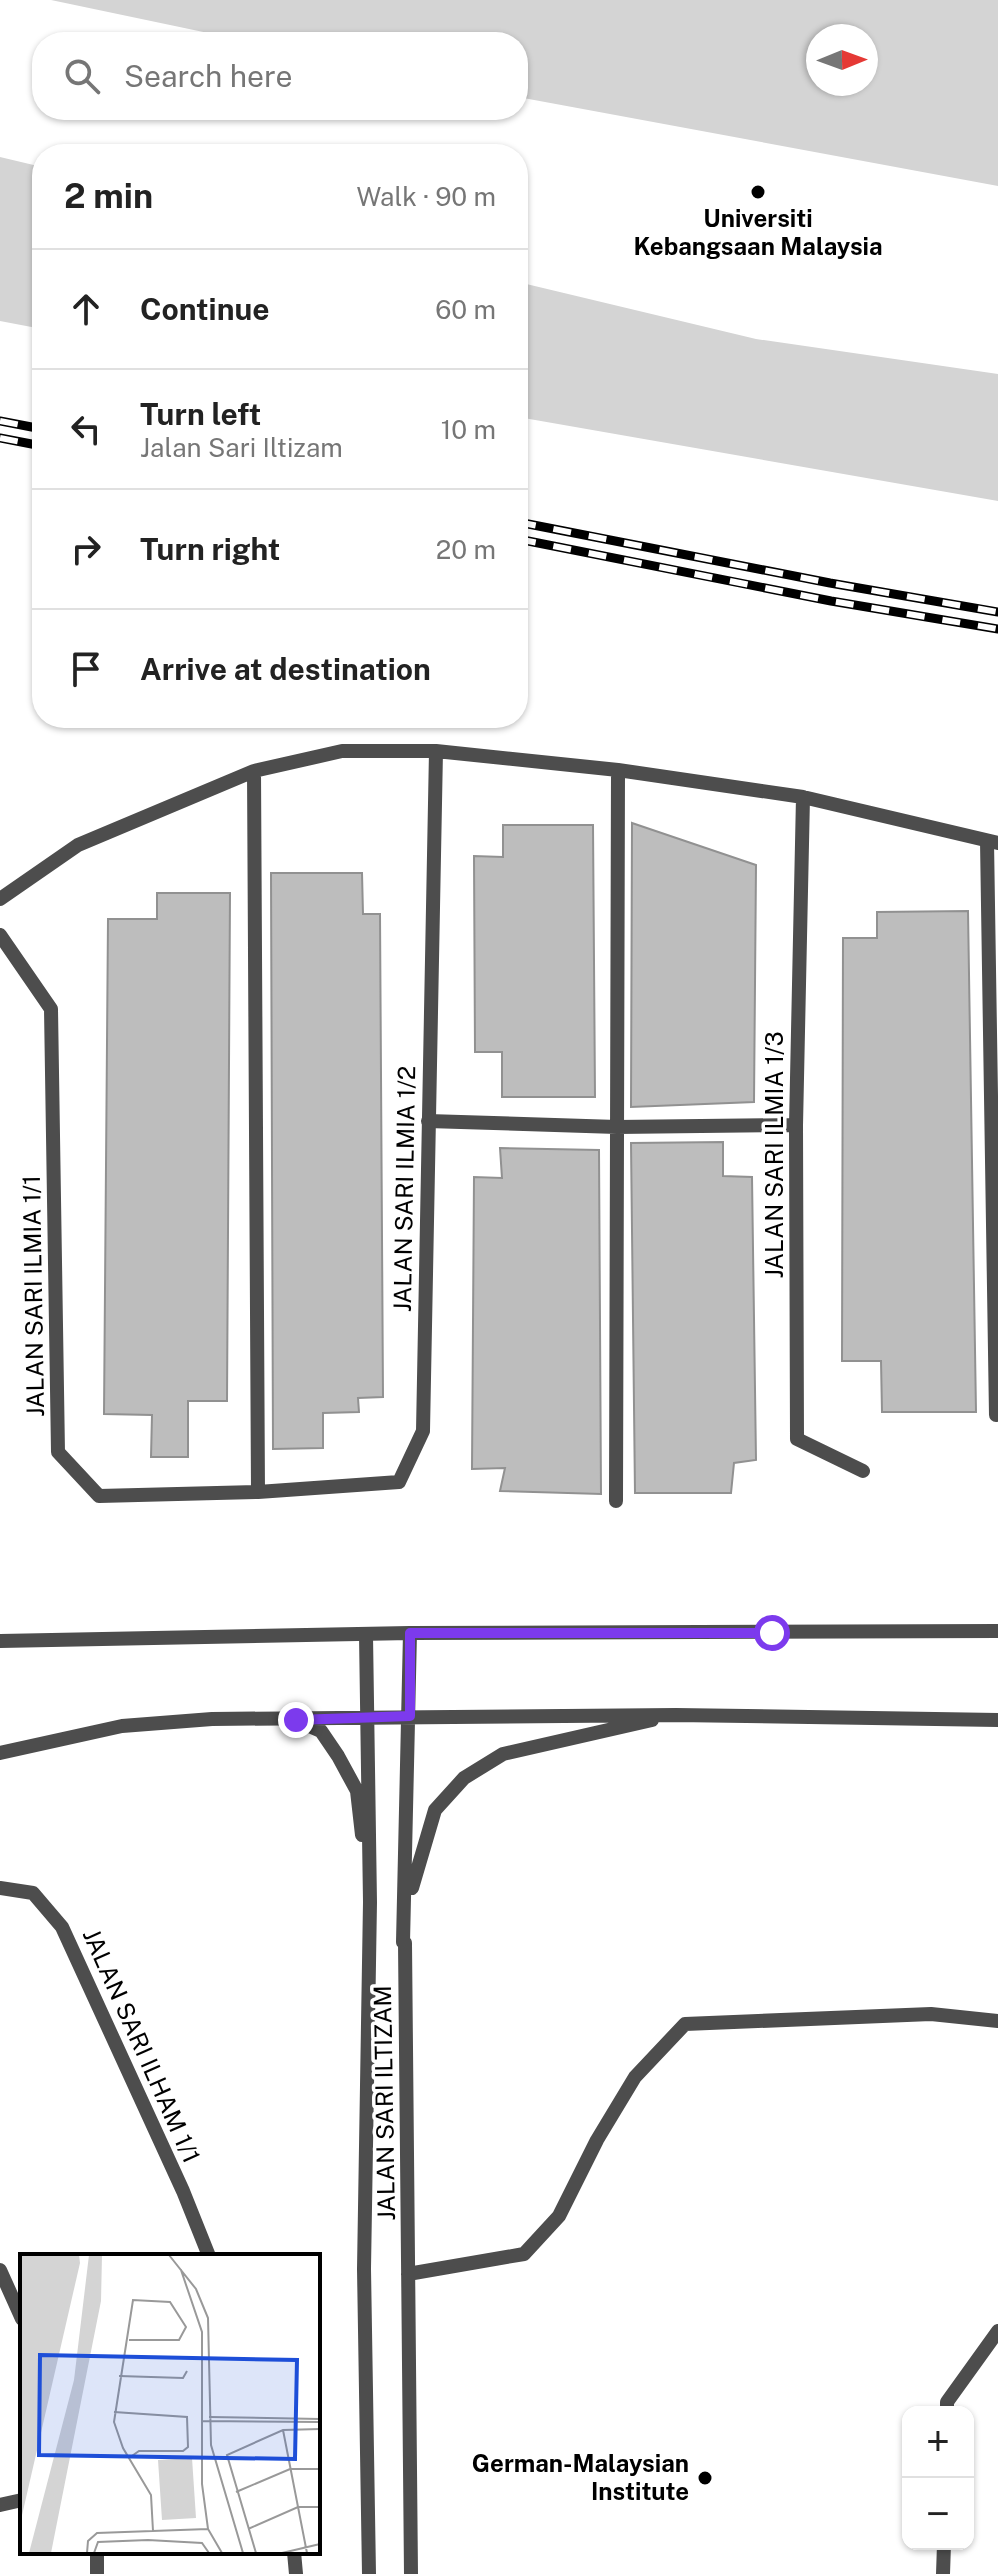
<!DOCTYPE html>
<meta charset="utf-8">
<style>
body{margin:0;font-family:"Public Sans",sans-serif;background:#f6f6f6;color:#222}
.controls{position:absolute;right:24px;bottom:24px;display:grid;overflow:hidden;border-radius:16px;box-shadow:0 2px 6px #0004}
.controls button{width:72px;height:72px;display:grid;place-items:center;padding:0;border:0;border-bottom:2px solid #e0e0e0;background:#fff;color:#222;font:40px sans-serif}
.compass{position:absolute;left:806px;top:24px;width:72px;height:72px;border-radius:50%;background:#fff;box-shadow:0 2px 6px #0004;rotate:89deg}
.stop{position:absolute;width:24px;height:24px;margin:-18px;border:6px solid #7c3aed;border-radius:50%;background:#fff}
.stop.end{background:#7c3aed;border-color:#fff;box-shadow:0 2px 8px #0008}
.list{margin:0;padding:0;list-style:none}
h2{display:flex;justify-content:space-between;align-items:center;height:104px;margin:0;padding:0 32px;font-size:34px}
h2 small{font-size:26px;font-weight:400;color:#767676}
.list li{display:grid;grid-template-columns:52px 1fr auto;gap:24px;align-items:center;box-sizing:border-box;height:120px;padding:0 32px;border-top:2px solid #e0e0e0}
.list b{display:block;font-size:30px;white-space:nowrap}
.list p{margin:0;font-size:26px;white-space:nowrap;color:#767676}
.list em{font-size:26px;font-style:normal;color:#767676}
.icon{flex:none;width:44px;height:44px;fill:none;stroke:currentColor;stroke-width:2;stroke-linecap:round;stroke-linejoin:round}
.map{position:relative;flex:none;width:998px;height:2574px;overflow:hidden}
.search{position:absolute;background:#fff;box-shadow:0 2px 6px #0004;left:32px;top:32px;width:496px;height:88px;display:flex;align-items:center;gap:20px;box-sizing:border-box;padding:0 28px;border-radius:32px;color:#767676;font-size:30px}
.panel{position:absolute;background:#fff;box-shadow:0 2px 6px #0004;left:32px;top:144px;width:496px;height:584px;border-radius:32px}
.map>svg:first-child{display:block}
.green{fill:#d4d4d4;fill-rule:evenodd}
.building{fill:#bdbdbd;stroke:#919191;stroke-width:2}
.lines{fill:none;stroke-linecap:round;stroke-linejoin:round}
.minor{stroke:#4d4d4d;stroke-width:14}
.rail-casing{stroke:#000;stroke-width:9}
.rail{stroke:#fff;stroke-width:6;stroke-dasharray:18;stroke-linecap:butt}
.route{stroke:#7c3aed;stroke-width:10}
.poi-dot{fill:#000;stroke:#fff;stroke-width:3}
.labels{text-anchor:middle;stroke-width:7;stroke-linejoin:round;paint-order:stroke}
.poi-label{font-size:24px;font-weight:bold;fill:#000;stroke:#fff}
.street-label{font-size:24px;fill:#000;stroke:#fff}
.inset-road{fill:none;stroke:#999;stroke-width:2}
.view{fill:#1d4ed8;fill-opacity:0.15;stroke:#1d4ed8;stroke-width:4}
.inset-edge{fill:none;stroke:#000;stroke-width:4}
</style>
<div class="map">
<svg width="998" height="2574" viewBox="0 0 998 2574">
<rect width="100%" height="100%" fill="#fff"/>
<!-- green -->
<path class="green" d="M51,0H998V186L518,97V42H251ZM818,36H866V84H818Z
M0,157L42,167V329L0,321Z
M518,282L756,339L998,374V501L518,417Z"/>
<!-- building -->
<path class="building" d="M632,823L756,865L754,1102L631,1107Z
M503,825H593L595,1097H502V1052H475L474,856L503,857Z
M271,873H362L363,914H380L383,1397L358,1398L359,1412L323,1413V1448L273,1449Z
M157,893H230L227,1401H188V1457H151L152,1415L104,1414L108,919H157Z
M968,911L976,1412H882L881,1361H842L843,938H877V912Z
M723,1142V1176L752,1177L756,1460L734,1463L731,1493H635L631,1143Z
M500,1148L599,1150L601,1494L500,1491L505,1468L472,1469L474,1177L502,1178Z"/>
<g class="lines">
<!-- minor -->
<path class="minor" d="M254,771L258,1492
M803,797L796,1125L797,1439L863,1471
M987,841L996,1415
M0,899L78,845L254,771L342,751H436L618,770L803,797L998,843
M0,935L51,1009L58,1452L99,1496L258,1492L399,1482L423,1431L436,751
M428,1121L617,1127L796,1125
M616,1501L618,770
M410,1633L403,1942L405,1943L411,2574
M366,1635L370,1902L364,2269L369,2574
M0,1641L410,1633L998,1631
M298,1721L321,1731L338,1756L357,1791L362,1835
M0,1753L122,1726L212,1719L676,1715L998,1720
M0,1888L33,1893L62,1927L183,2191L209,2256
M412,1888L435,1810L464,1778L503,1754L652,1720
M0,2270L22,2319
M408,2274L524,2254L559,2216L597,2140L635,2077L685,2024L931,2014L998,2021
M947,2412V2402L998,2331
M0,2505L22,2500
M97,2552V2574
M294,2552L296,2574
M943,2574L944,2544"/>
<!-- rail casing -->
<g class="rail-casing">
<path id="rail" d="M0,421L42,429
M0,438L42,446
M518,522L830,583L998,612
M518,539L831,601L998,629"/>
</g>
<!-- rail -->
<use href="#rail" class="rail"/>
</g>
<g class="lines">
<!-- route -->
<path class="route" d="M296,1720L410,1716V1633H772"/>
</g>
<!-- markers -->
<g class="poi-dot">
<circle cx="758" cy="192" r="8"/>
<circle cx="705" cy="2478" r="8"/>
</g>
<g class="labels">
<!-- poi labels -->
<g class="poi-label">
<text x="758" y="227">Universiti<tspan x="758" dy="28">Kebangsaan Malaysia</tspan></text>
<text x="689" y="2472" text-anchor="end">German-Malaysian<tspan x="689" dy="28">Institute</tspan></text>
</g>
<!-- street labels -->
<g class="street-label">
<text transform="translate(775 1155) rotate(-90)" y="8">JALAN SARI ILMIA 1/3</text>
<text transform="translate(405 1189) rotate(-89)" y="8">JALAN SARI ILMIA 1/2</text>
<text transform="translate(34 1296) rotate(-91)" y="8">JALAN SARI ILMIA 1/1</text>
<text transform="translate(141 2046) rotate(66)" y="8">JALAN SARI ILHAM 1/1</text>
<text transform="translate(385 2103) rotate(-91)" y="8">JALAN SARI ILTIZAM</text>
</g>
</g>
<!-- overview -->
<g transform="translate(20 2254)">
<rect width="300" height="300" fill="#fff"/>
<path d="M0,1H59L60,9L0,270ZM69,1H82L81,47L31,299H9L54,126ZM172,204L176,264L142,266L138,206Z" fill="#d4d4d4"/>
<path class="inset-road" d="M149,1L176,35L188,64L191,191L223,299M161,16L182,78V230L188,275L202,299M109,86H159L166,73L150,48L113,46L94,168L103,194L131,241L133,277M99,122L163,124L167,117M94,158L167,163L168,193L163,197H119L109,204M189,163L300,165M182,167L300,168M263,176L287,299M216,238L270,215H300M228,275L278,253H300M67,299L68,287L77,279L188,275M74,299L78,288L128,286L182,289L189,299M236,299L207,201L263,176L300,175M262,299L300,290"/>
<path class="view" d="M20,101L277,106L275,205L19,201Z"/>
<rect width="300" height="300" class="inset-edge"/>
</g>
</svg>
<div class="controls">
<button>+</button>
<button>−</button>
</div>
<svg class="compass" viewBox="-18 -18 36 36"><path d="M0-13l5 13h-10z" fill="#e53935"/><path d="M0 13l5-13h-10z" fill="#767676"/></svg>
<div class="stop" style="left:772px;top:1633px"></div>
<div class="stop end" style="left:296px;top:1720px"></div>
<div class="search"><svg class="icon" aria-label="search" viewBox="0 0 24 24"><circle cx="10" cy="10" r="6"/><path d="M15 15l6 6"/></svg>Search here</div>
<section class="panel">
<h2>2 min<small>Walk · 90 m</small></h2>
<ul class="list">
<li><svg class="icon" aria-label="ahead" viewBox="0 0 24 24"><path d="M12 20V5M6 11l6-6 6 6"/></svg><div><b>Continue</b></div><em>60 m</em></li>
<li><svg class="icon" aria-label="left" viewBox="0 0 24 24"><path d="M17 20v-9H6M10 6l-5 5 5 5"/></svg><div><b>Turn left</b><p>Jalan Sari Iltizam</p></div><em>10 m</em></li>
<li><svg class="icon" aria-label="right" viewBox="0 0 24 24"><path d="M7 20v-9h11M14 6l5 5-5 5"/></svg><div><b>Turn right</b></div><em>20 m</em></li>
<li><svg class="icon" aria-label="arrive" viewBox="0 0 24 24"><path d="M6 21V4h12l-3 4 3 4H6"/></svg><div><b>Arrive at destination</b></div></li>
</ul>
</section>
</div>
